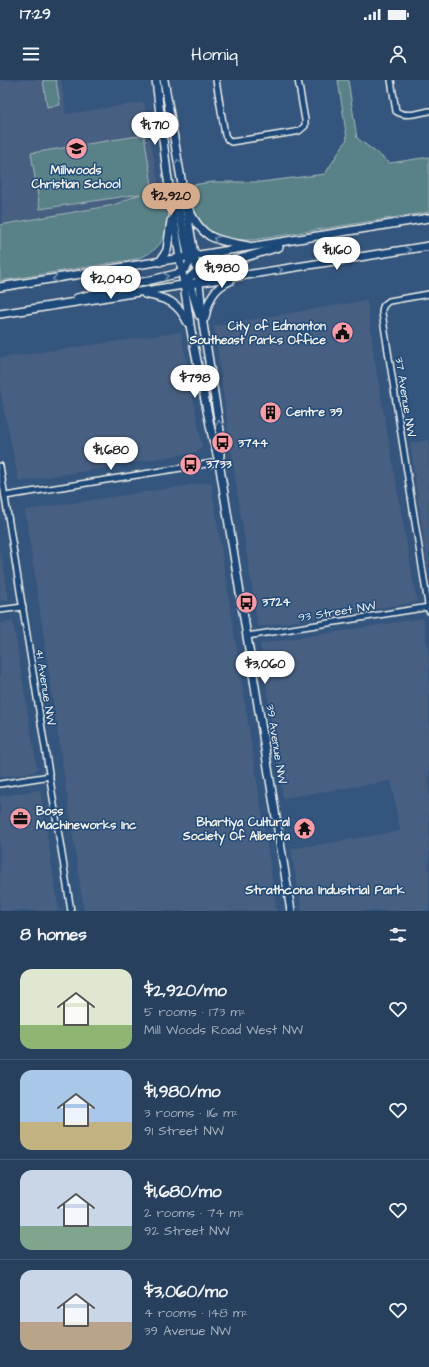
<!DOCTYPE html>
<html lang="en">
<head>
<meta charset="utf-8">
<style>
	body { margin:0; font-family:"Architects Daughter",sans-serif; background:#334b67; color:#f1f3f6; height:100vh; display:flex; flex-direction:column; font-size:15px; white-space:nowrap }
	* { box-sizing:border-box; margin:0 }
	p { font-size:13px; color:#a4afbc }
	.icon { flex:none; width:22px; height:22px; fill:none; stroke:currentColor; stroke-width:2; stroke-linecap:round; stroke-linejoin:round }
	.map { position:relative; height:831px; overflow:hidden }
	.panel { display:flex; flex-direction:column; background:#27405e; flex:1 }
	.panel>* { flex:none }
	.price { position:absolute; translate:-50% -34px; padding:0 9px; border-radius:14px; background:#fff; color:#222; font-size:13px; line-height:26px; filter:drop-shadow(0 1px 2px #0008) }
	.price::after { content:''; position:absolute; left:50%; top:24px; width:12px; height:9px; margin-left:-6px; background:inherit; clip-path:polygon(0 0,100% 0,50% 100%) }
	.price.current { background:#d6ab8b; color:#111 }
	ul { padding:0; list-style:none }
	li { display:flex; align-items:center; gap:12px; height:100px; padding:0 20px }
	li+li { border-top:1px solid #435973 }
	li span { display:grid; place-items:center; flex:none; width:112px; height:80px; border-radius:12px; color:#555 }
	li>.icon { margin-inline-start:auto }
	span .icon { width:48px; height:48px; fill:#fffc; stroke-width:1 }
	li b { font-size:17px }
	h2 { display:flex; justify-content:space-between; align-items:center; height:48px; padding:0 20px; font-size:17px }
	.status { display:flex; justify-content:space-between; align-items:center; height:28px; padding:0 20px; background:#27405e; direction:ltr }
	.status svg { height:11px; fill:currentColor }
	header { display:flex; justify-content:space-between; align-items:center; height:52px; padding:0 20px; background:#27405e; font-size:18px; font-weight:600 }
	.map>svg:first-child { display:block }
	.built { fill:#475f81 }
	.green { fill:#588188; stroke:#a6b9b8 }
	.lines { fill:none; stroke-linecap:round; stroke-linejoin:round }
	.street-casing { stroke:#f4f1e8; stroke-width:8 }
	.secondary-casing { stroke:#f4f1e8; stroke-width:10 }
	.street { stroke:#1f4a7a; stroke-width:5 }
	.secondary { stroke:#1f4a7a; stroke-width:7 }
	.oneway { stroke:#748da6 }
	.labels { text-anchor:middle; dominant-baseline:central; stroke-width:3; stroke-linejoin:round; paint-order:stroke }
	.poi-label { font-size:12px; font-weight:bold; fill:#f4f1e8; stroke:#1f4a7a; text-anchor:start }
	.street-label { font-size:12px; fill:#f4f1e8; stroke:#1f4a7a }
	.neighbourhood-label { font-size:13px; font-weight:bold; fill:#f4f1e8; stroke:#1f4a7a }
</style>
</head>
<body>
<div class="status"><b>17:29</b><svg viewBox="0 0 49 12"><path d="M0 12V9h3v3zM5 12V6h3v6zM10 12V3h3v9zM15 12V0h3v12zM26 1h20v11H26zM47 4h2v5h-2z"/></svg></div>
<header><svg class="icon" aria-label="menu" viewBox="0 0 24 24"><path d="M4 6h16M4 12h16M4 18h16"/></svg>Homiq<svg class="icon" aria-label="person" viewBox="0 0 24 24"><circle cx="12" cy="8" r="4"/><path d="M4 21q1-7 8-7t8 7"/></svg></header>
<div class="map">
<svg width="429" height="831" viewBox="0 0 429 831">
	<rect width="100%" height="100%" fill="#34557d"/>
	<filter id="ink" filterUnits="userSpaceOnUse"><feTurbulence type="fractalNoise" baseFrequency=".025" numOctaves="2"/><feDisplacementMap in="SourceGraphic" scale="8" xChannelSelector="R" yChannelSelector="G"/><feConvolveMatrix kernelMatrix="1 2 1 2 8 2 1 2 1" color-interpolation-filters="sRGB"/></filter>
	<g filter="url(#ink)">
		<g class="built">
			<polygon points="0,0 61,0 66,34 144,22 160,111 140,114 114,125 2,144 0,85"/>
			<polygon points="367,220 374,277 417,522 258,547 234,391 214,246"/>
			<polygon points="181,252 202,366 197,372 19,402 0,310 0,278"/>
			<polygon points="429,360 429,496 410,363"/>
			<polygon points="211,402 277,831 84,831 25,430"/>
			<polygon points="0,465 9,520 0,521"/>
			<polygon points="423,538 429,578 429,831 302,831 291,769 400,751 391,701 283,718 260,564"/>
			<polygon points="13,541 37,689 34,692 0,697 0,543"/>
			<polygon points="40,710 59,831 0,831 0,716"/>
		</g>
		<g class="green">
			<polygon points="43,0 56,0 60,25 47,27"/>
			<path d="M 338,0 L 348,0 L 357,58 L 390,83 L 429,77 L 429,132 L 253,160 C 211,161 194,148 186,106 L 212,102 L 261,102 L 325,94 L 347,59 Z"/>
			<path d="M 144,55 L 153,111 L 167,109 C 171,141 171,168 136,179 L 0,201 L 0,145 L 114,125 L 140,114 L 40,129 L 31,73 Z"/>
		</g>
		<g class="lines">
			<defs>
				<g id="street">
					<polyline points="216,0 225,55 228,60 231,62 295,52 299,51 305,46 305,40 298,0"/>
					<path d="M 391,0 L 396,31 C 405,38 419,33 429,31"/>
					<path d="M 429,214 L 389,221 C 383,225 382,227 382,233 L 429,531"/>
					<polyline points="0,386 71,831"/>
					<polyline points="5,416 219,382"/>
					<polyline points="0,530 23,527"/>
					<polyline points="247,556 429,527"/>
					<polyline points="0,704 50,696"/>
				</g>
				<g id="secondary">
					<polyline points="156,0 167,93 191,251 212,355 219,382 291,831"/>
					<polyline points="164,0 199,203 203,244 220,351 220,376"/>
					<polyline points="173,111 178,124 189,180"/>
					<path d="M 189,130 C 204,161 217,160 248,166"/>
					<polyline points="160,182 167,170 171,141"/>
					<polyline points="189,201 199,235"/>
					<polyline points="184,205 188,199 196,192 279,167"/>
					<polyline points="0,207 429,138"/>
					<path d="M 145,214 C 168,219 177,221 188,243"/>
					<polyline points="77,218 176,194 186,188 194,176"/>
					<polyline points="0,234 429,166"/>
					<path d="M 205,238 C 208,221 213,208 230,201"/>
				</g>
			</defs>
			<use href="#street" class="street-casing"/>
			<use href="#secondary" class="secondary-casing"/>
			<use href="#street" class="street"/>
			<use href="#secondary" class="secondary"/>
		</g>
		<defs><path id="oneway-chevron" d="M-2-3.5L2.5 0L-2 3.5" fill="none" stroke-width="1.6" stroke-linecap="round" stroke-linejoin="round"/></defs>
		<g class="oneway">
			<use href="#oneway-chevron" transform="translate(178 82) rotate(-99)"/>
			<use href="#oneway-chevron" transform="translate(216 159) rotate(-158)"/>
			<use href="#oneway-chevron" transform="translate(408 170) rotate(-9)"/>
			<use href="#oneway-chevron" transform="translate(280 190) rotate(-9)"/>
			<use href="#oneway-chevron" transform="translate(166 196) rotate(-14)"/>
			<use href="#oneway-chevron" transform="translate(55 199) rotate(171)"/>
			<use href="#oneway-chevron" transform="translate(219 343) rotate(-99)"/>
		</g>
	</g>
	<defs>
		<symbol id="school-disc" viewBox="-11 -11 22 22"><circle r="9.5" fill="#ff9aa2" stroke="#1f4a7a"/><path d="M0-5L7-2L0 1L-7-2ZM-4 1L0 2.5L4 1V4Q0 6-4 4Z" fill="#111"/></symbol>
		<symbol id="civic-disc" viewBox="-11 -11 22 22"><circle r="9.5" fill="#ff9aa2" stroke="#1f4a7a"/><path d="M-.6-6.5H3V-4.5H.6V-3L4-1V1h2V6H-6V1h2V-1L-.6-3ZM-1.2 2.5V6h2.4V2.5Z" fill="#111"/></symbol>
		<symbol id="building-disc" viewBox="-11 -11 22 22"><circle r="9.5" fill="#ff9aa2" stroke="#1f4a7a"/><path d="M-4-6H4V6H1V3H-1V6H-4ZM-2.5-4.3h1.7v1.8h-1.7ZM.8-4.3h1.7v1.8H.8ZM-2.5-1h1.7V.8h-1.7ZM.8-1h1.7V.8H.8Z" fill="#111"/></symbol>
		<symbol id="bus-disc" viewBox="-11 -11 22 22"><circle r="9.5" fill="#ff9aa2" stroke="#1f4a7a"/><path d="M-5-6H5V4H4V6H2V4H-2V6H-4V4H-5ZM-3.5-4V0h7V-4ZM-3.5 1.2v1.5H-2V1.2ZM2 1.2v1.5H3.5V1.2Z" fill="#111"/></symbol>
		<symbol id="office-disc" viewBox="-11 -11 22 22"><circle r="9.5" fill="#ff9aa2" stroke="#1f4a7a"/><path d="M-6-3h4V-5.5h4V-3h4V5H-6ZM-1-4.5V-3h2v-1.5ZM-6 0V1H6V0Z" fill="#111"/></symbol>
		<symbol id="temple-disc" viewBox="-11 -11 22 22"><circle r="9.5" fill="#ff9aa2" stroke="#1f4a7a"/><path d="M0-6L5-2H3V0L6.5 2.5H4V6H1.5V3h-3V6H-4V2.5H-6.5L-3 0V-2H-5Z" fill="#111"/></symbol>
	</defs>
	<g fill-rule="evenodd">
		<use href="#school-disc" x="64" y="56" width="25" height="25"/>
		<use href="#civic-disc" x="330" y="240" width="25" height="25"/>
		<use href="#building-disc" x="258" y="320" width="25" height="25"/>
		<use href="#bus-disc" x="210" y="350" width="25" height="25"/>
		<use href="#bus-disc" x="178" y="372" width="25" height="25"/>
		<use href="#bus-disc" x="234" y="510" width="25" height="25"/>
		<use href="#office-disc" x="8" y="726" width="25" height="25"/>
		<use href="#temple-disc" x="292" y="736" width="25" height="25"/>
	</g>
	<g class="labels">
		<g class="poi-label">
			<text x="76" y="90" text-anchor="middle">Millwoods<tspan x="76" dy="14">Christian School</tspan></text>
			<text x="326" y="246" text-anchor="end">City of Edmonton<tspan x="326" dy="14">Southeast Parks Office</tspan></text>
			<text x="286" y="332">Centre 39</text>
			<text x="238" y="363">3744</text>
			<text x="206" y="384">3733</text>
			<text x="262" y="522">3724</text>
			<text x="36" y="731">Boss<tspan x="36" dy="14">Machineworks Inc</tspan></text>
			<text x="290" y="742" text-anchor="end">Bhartiya Cultural<tspan x="290" dy="14">Society Of Alberta</tspan></text>
		</g>
		<g class="street-label">
			<text transform="translate(405 317) rotate(81)">37 Avenue NW</text>
			<text transform="translate(337 532) rotate(-9)">93 Street NW</text>
			<text transform="translate(45 607) rotate(81)">41 Avenue NW</text>
			<text transform="translate(276 664) rotate(81)">39 Avenue NW</text>
		</g>
		<g class="neighbourhood-label">
			<text x="325" y="810">Strathcona Industrial Park</text>
		</g>
	</g>
</svg>
<b class="price" style="left:155px;top:66px">$1,710</b>
<b class="price current" style="left:171px;top:137px">$2,920</b>
<b class="price" style="left:337px;top:191px">$1,160</b>
<b class="price" style="left:222px;top:209px">$1,980</b>
<b class="price" style="left:111px;top:220px">$2,040</b>
<b class="price" style="left:195px;top:319px">$798</b>
<b class="price" style="left:111px;top:391px">$1,680</b>
<b class="price" style="left:265px;top:605px">$3,060</b>
</div>
<section class="panel">
<h2>8 homes<svg class="icon" aria-label="filters" viewBox="0 0 24 24"><path d="M4 7h16M4 17h16"/><circle cx="9" cy="7" r="2"/><circle cx="15" cy="17" r="2"/></svg></h2>
<ul>
<li><span style="background:linear-gradient(#dfe7d0 70%,#8fb573 0)"><svg class="icon" aria-label="home" viewBox="0 0 24 24"><path d="M3 11l9-7 9 7M6 9v11h12V9"/></svg></span><div><b>$2,920/mo</b><p>5 rooms · 173 m²</p><p>Mill Woods Road West NW</p></div><svg class="icon" aria-label="heart" viewBox="0 0 24 24"><path d="M12 20l-8-8c-3-5 5-10 8-4 3-6 11-1 8 4z"/></svg></li>
<li><span style="background:linear-gradient(#a9c7e8 65%,#c2b280 0)"><svg class="icon" aria-label="home" viewBox="0 0 24 24"><path d="M3 11l9-7 9 7M6 9v11h12V9"/></svg></span><div><b>$1,980/mo</b><p>3 rooms · 116 m²</p><p>91 Street NW</p></div><svg class="icon" aria-label="heart" viewBox="0 0 24 24"><path d="M12 20l-8-8c-3-5 5-10 8-4 3-6 11-1 8 4z"/></svg></li>
<li><span style="background:linear-gradient(#c9d6e8 70%,#7fa58c 0)"><svg class="icon" aria-label="home" viewBox="0 0 24 24"><path d="M3 11l9-7 9 7M6 9v11h12V9"/></svg></span><div><b>$1,680/mo</b><p>2 rooms · 74 m²</p><p>92 Street NW</p></div><svg class="icon" aria-label="heart" viewBox="0 0 24 24"><path d="M12 20l-8-8c-3-5 5-10 8-4 3-6 11-1 8 4z"/></svg></li>
<li><span style="background:linear-gradient(#c9d6e8 65%,#b9a48a 0)"><svg class="icon" aria-label="home" viewBox="0 0 24 24"><path d="M3 11l9-7 9 7M6 9v11h12V9"/></svg></span><div><b>$3,060/mo</b><p>4 rooms · 148 m²</p><p>39 Avenue NW</p></div><svg class="icon" aria-label="heart" viewBox="0 0 24 24"><path d="M12 20l-8-8c-3-5 5-10 8-4 3-6 11-1 8 4z"/></svg></li>
</ul>
</section>
</body>
</html>
